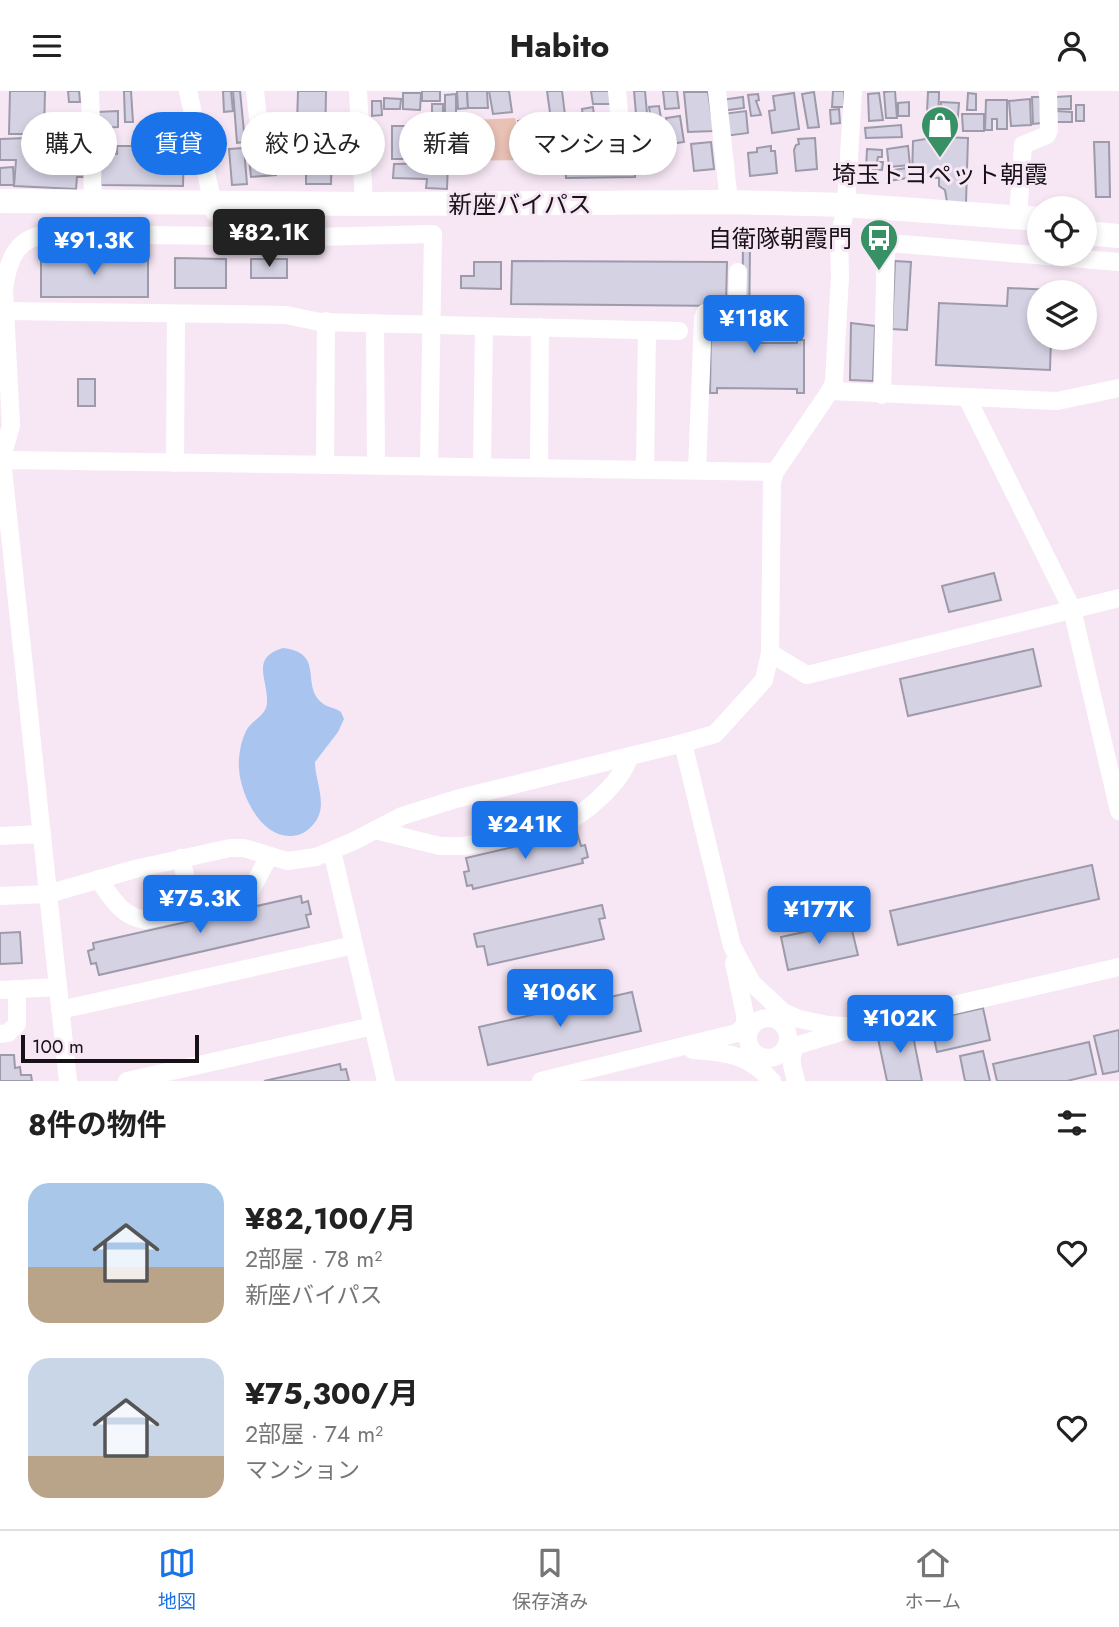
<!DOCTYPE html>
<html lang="ja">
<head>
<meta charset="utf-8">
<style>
	body { margin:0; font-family:Jost,"Noto Sans JP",sans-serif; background:#f6f6f6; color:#222; height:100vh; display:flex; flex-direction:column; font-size:26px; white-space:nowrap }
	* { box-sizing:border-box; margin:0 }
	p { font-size:23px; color:#767676 }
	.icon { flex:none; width:38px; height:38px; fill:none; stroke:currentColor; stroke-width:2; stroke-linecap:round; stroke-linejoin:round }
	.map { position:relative; height:990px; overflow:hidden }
	.details { display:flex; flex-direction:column; background:#fff; flex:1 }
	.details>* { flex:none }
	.hud { position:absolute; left:21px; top:21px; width:700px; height:63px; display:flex; gap:14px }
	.tools { position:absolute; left:1027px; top:105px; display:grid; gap:14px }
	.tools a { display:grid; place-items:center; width:70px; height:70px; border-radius:50%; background:#fff; box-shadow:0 4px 10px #0003; font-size:35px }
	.scale { position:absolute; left:21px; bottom:18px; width:178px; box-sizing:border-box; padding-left:7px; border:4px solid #171217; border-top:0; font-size:19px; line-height:24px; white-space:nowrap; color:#171217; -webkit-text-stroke:5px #f7e7f5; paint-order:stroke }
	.price { position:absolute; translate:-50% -60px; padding:0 16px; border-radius:7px; background:#1a73e8; color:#fff; font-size:23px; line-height:46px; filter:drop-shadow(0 2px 4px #0008) }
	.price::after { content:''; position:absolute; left:50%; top:42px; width:21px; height:16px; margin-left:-10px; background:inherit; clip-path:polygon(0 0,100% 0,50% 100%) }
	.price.current { background:#222; color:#fff }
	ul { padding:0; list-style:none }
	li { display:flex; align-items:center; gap:21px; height:175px; padding:0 28px }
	li span { display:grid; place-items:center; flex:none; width:196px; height:140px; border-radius:21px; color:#555 }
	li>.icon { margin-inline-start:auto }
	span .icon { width:84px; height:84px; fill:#fffc; stroke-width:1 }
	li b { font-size:30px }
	h2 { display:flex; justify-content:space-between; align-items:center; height:84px; padding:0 28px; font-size:30px }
	.tag { padding:0 24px; border-radius:32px; background:#fff; box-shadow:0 4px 10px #0003; font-size:24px; line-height:63px }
	.tag.current { background:#1a73e8; color:#fff }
	header { display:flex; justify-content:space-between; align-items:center; height:91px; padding:0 28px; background:#fff; font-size:32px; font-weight:700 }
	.tab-bar { display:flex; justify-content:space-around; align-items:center; height:98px; border-top:2px solid #e0e0e0; background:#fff; font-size:19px; color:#767676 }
	.tab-bar a { display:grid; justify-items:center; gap:4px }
	.tab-bar .current { color:#1a73e8 }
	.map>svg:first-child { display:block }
	.green { fill:#e9c1b5 }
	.water { fill:#aac4f0 }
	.building { fill:#d5d2e4; stroke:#9d9aaa; stroke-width:2 }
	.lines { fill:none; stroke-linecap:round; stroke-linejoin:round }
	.minor { stroke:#fff; stroke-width:18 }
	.highway { stroke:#fff; stroke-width:24 }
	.labels { text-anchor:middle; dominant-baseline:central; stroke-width:6; stroke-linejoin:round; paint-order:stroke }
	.poi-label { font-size:24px; fill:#171217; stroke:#f7e7f5 }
	.street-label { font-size:24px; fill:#171217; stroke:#f7e7f5 }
</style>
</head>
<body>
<header><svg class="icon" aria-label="menu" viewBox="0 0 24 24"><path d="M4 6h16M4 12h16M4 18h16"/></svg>Habito<svg class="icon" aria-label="person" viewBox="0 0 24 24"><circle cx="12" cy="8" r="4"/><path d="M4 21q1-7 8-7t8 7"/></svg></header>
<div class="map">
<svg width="1119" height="990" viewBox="0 0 1119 990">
	<rect width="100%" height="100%" fill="#f7e7f5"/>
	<polygon class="green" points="515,27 523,69 432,70 431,31"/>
	<path class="water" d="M 283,557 C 325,562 301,593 321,611 C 327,617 335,616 341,621 L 344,628 L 338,641 L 315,671 C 315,688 325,707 319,724 C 316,732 308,740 301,743 C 265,756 240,705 239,677 C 238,666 241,650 246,640 C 251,629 267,625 267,611 C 268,588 250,567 283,557 Z"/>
	<g class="building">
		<polygon points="10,0 45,0 44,43 9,43"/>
		<polygon points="68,0 79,0 80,11 69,11"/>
		<polygon points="124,0 131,0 133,31 125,31"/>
		<polygon points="223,0 231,0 233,20 224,21"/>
		<polygon points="233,0 240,0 245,51 237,52"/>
		<polygon points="298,0 326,0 325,56 332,56 331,93 306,93 306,56 297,56 297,59 276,59 277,33 297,33"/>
		<rect x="422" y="0" width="18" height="10"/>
		<polygon points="457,0 467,0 468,17 458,18"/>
		<polygon points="467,0 487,0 488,17 468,17"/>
		<polygon points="489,0 509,0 512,21 493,23"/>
		<polygon points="547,0 562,0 569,56 555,58"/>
		<polygon points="591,0 613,0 615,13 593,13"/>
		<polygon points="634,0 645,0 647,22 636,23"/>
		<polygon points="663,0 677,0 679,17 665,18"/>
		<polygon points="833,0 844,0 844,16 832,16"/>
		<polygon points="895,0 897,27 886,27 884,1"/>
		<polygon points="684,1 708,1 714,40 688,41"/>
		<polygon points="814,1 819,36 808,37 802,3"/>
		<polygon points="928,1 939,1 938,41 926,41"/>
		<polygon points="403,2 421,2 420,19 403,18"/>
		<polygon points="794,2 799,38 772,42 769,20 775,19 773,5"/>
		<polygon points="879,2 883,29 869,30 868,3"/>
		<polygon points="968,2 976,3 976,19 967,19"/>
		<polygon points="456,3 456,25 445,25 445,4"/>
		<polygon points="758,3 759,9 756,10 761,24 751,25 748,4"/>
		<polygon points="1071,5 1071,18 1056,18 1056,6"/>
		<polygon points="743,6 744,17 721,20 720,9"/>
		<polygon points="1032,6 1040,6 1042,32 1033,33"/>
		<polygon points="384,7 401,8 400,18 384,18"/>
		<polygon points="1030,8 1031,34 1011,35 1009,10"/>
		<polygon points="986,9 1007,9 1007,38 997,38 997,28 992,28 992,39 985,39"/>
		<polygon points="372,10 381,10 382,24 372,25"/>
		<polygon points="909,11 909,25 898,25 898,12"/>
		<polygon points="941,11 959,12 957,38 939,37"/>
		<rect x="432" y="13" width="11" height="16"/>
		<rect x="1076" y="14" width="8" height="16"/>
		<polygon points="659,15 664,47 654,49 649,16"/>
		<polygon points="593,16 595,32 584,34 582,18"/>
		<polygon points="839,18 840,32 831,33 830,19"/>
		<polygon points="118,20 118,36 97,37 96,21"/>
		<polygon points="746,20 748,42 725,45 722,23"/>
		<polygon points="1055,20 1072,21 1072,31 1055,31"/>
		<polygon points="647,23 649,38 629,41 627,26"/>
		<polygon points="962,23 984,23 984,40 963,40"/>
		<polygon points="680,25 684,51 670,53 666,27"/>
		<polygon points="532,27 537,57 523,60 518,30"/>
		<polygon points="901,34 902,46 866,47 865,37"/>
		<polygon points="392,35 408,35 408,39 424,38 425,68 392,68"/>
		<polygon points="579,35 582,54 570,56 567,36"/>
		<polygon points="617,40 618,51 604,53 603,42"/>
		<polygon points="650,40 651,51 625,54 623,43"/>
		<polygon points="273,44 276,84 251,86 247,46"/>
		<polygon points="938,46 968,47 966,112 947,111 945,99 939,95 939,87 912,86 913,50"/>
		<polygon points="28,47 86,50 84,86 77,86 76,98 14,95 16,69 0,69 0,48"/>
		<polygon points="815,47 817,78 796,80 794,59 796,54 799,53 798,48"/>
		<polygon points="711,51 714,78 694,80 691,53"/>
		<polygon points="1094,51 1109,51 1110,106 1096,106"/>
		<polygon points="105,54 105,62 117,63 117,55 184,55 183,95 101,94 97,55"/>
		<polygon points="771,55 771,60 775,60 777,82 750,85 748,62 757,61 757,57"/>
		<polygon points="908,55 910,74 889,76 887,58"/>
		<polygon points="244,57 247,93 232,94 229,58"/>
		<polygon points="634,58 635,86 566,87 565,60"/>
		<polygon points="867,58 882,59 882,66 878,66 877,71 883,71 882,79 866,78"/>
		<polygon points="448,72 447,98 426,97 427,88 393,87 394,73"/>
		<polygon points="13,76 14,94 0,94 0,77"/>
		<polygon points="907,77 908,87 889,90 887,80"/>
		<polygon points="743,153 750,153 749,252 797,252 797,249 804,249 804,302 797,302 797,298 717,297 717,302 710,302 711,240 742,240"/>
		<rect x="41" y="167" width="107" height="39"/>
		<polygon points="175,167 226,168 226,197 175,197"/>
		<rect x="251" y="168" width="36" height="19"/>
		<polygon points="512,170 727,171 726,215 511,213"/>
		<polygon points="895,170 911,171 907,239 892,238"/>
		<polygon points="474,171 501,171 501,198 461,197 461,185 474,185"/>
		<polygon points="1008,197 1053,199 1053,201 1040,201 1040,247 1051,247 1050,279 936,274 939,212 1007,215"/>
		<polygon points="851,232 875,235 873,290 850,289"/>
		<rect x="78" y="288" width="17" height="27"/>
		<polygon points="994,482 1001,509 949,521 942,495"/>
		<polygon points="1033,558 1041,595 908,625 900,588"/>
		<polygon points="577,741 581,755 585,754 588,766 582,768 583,772 473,798 472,794 467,795 464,781 469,780 466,767"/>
		<polygon points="1092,774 1099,808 898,854 890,820"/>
		<polygon points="301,805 302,812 308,810 311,823 306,824 309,836 99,884 96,872 91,873 88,860 94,858 93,852"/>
		<polygon points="602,814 605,827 599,828 604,848 488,874 484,855 477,856 474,843"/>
		<polygon points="850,831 858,864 788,879 781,846"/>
		<polygon points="20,841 22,872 0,873 0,842"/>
		<polygon points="632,901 641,940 488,974 479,936"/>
		<polygon points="983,917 990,949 937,961 930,929"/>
		<polygon points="911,935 922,990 887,990 877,943"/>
		<polygon points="1119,939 1119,980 1103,983 1094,945"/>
		<polygon points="1089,951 1096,983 1067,990 997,990 993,973"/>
		<polygon points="983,960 990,990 965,990 960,965"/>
		<polygon points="0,964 14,964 15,977 20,976 21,984 31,984 32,990 0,990"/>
		<polygon points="340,973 341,979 346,978 349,990 264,990"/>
	</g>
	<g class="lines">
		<g class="minor">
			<polyline points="90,0 93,109"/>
			<polyline points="188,0 215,122"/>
			<polyline points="255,0 258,27"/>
			<polyline points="358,0 364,113"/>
			<polyline points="717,0 729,111"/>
			<polyline points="598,34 620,32 617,0"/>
			<polyline points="1018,126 1023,54 1047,44 1049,39 1048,0"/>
			<polyline points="6,220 286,224 320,231 679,240"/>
			<polyline points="375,232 376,374"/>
			<polyline points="1119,297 1057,310 830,300 775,381 772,391 770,562 764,589 715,643 683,652 732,855 752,892 783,921 799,928 828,934 858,936 1119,876"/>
			<polyline points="830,300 834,291 840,186 839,149 846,114 853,0"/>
			<polyline points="882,304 886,158 889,152 1119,171"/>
			<polyline points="967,307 1072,518 1119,720"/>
			<path d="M 5,372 L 4,359 L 11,335 L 4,198 C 8,168 17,145 50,143 L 314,146 L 433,143 L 429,375"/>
			<polyline points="175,372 176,224"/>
			<polyline points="325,374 326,230"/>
			<polyline points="482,376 484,235"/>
			<polyline points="539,377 540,236"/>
			<polyline points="645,379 647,239"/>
			<polyline points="697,379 703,227 705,222 735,219 737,215 738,181"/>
			<polyline points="770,562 807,584 1119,507"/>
			<path d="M 375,739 L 440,755 L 464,755 L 563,733 C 586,722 622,691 629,666"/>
			<polyline points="0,745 42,743"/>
			<polyline points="332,760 386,990"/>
			<polyline points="181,767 193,819"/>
			<path d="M 98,788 C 112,807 121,825 145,829 L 243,808 L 249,803 L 269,765"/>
			<polyline points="0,805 48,803 135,778 230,757 244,757 287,770 316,766 354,750 402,725 456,708 683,652"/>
			<polyline points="0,899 58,896"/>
			<polyline points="60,919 354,854"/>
			<circle cx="768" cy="947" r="20"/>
			<polyline points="0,943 8,942 17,933 17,898"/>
			<path d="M 693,959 C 727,961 749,964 772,990"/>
			<polyline points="68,990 3,378 5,372 11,369 775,381"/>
			<polyline points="127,990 373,935"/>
			<polyline points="541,990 737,942 745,934 745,924 734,872"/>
			<path d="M 796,990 C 793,977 787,965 798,954 L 848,939"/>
		</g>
		<g class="highway">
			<polyline points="0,110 364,113 729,111 846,114 1040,128"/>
			<polyline points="1085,142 1119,145"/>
		</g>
	</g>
	<defs>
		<symbol id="shop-pin" viewBox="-11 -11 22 30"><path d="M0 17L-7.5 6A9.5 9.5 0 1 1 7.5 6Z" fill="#389065" stroke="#f7e7f5"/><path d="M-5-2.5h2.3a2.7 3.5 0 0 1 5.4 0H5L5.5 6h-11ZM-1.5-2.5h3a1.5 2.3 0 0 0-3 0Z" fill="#fff"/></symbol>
		<symbol id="bus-pin" viewBox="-11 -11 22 30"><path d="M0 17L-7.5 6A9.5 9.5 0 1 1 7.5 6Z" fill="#389065" stroke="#f7e7f5"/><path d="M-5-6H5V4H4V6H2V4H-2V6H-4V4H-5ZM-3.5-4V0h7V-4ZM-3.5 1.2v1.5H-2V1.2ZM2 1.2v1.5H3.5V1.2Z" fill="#fff"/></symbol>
	</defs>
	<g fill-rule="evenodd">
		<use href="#shop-pin" x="918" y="12" width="44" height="60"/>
		<use href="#bus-pin" x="857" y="125" width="44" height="60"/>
	</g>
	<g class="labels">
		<g class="poi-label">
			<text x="940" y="83">埼玉トヨペット朝霞</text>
			<text x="852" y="147" text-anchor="end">自衛隊朝霞門</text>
		</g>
		<g class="street-label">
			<text x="520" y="113">新座バイパス</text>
		</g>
	</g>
</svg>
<div class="tools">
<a><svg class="icon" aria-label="locate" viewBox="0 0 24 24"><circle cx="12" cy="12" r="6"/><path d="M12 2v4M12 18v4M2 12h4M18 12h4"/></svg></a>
<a><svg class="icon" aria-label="layers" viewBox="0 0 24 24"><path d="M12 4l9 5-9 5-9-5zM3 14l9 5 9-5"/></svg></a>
</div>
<div class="scale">100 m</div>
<b class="price current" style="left:269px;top:178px">¥82.1K</b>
<b class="price" style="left:94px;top:186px">¥91.3K</b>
<b class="price" style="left:754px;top:264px">¥118K</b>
<b class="price" style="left:525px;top:770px">¥241K</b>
<b class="price" style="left:200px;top:844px">¥75.3K</b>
<b class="price" style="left:819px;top:855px">¥177K</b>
<b class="price" style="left:560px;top:938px">¥106K</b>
<b class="price" style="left:900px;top:964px">¥102K</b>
<div class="hud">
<a class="tag">購入</a>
<a class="tag current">賃貸</a>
<a class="tag">絞り込み</a>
<a class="tag">新着</a>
<a class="tag">マンション</a>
</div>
</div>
<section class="details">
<h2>8件の物件<svg class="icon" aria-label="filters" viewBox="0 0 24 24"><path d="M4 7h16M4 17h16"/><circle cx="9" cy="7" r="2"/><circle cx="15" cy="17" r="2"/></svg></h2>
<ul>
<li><span style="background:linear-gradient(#a9c7e8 60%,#b9a48a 0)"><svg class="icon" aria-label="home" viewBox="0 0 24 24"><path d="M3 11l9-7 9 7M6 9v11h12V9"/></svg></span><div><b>¥82,100/月</b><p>2部屋 · 78 m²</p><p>新座バイパス</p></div><svg class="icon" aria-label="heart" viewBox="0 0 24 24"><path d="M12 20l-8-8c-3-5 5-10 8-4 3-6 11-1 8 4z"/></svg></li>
<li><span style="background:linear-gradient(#c9d6e8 70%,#b9a48a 0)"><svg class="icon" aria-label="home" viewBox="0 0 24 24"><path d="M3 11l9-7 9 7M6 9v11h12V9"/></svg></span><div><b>¥75,300/月</b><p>2部屋 · 74 m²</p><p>マンション</p></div><svg class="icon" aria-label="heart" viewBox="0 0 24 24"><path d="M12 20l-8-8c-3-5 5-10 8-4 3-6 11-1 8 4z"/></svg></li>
</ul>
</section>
<nav class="tab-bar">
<a class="current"><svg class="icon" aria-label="map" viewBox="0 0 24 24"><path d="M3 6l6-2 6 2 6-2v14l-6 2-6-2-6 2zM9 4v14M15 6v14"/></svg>地図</a>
<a><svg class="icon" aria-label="saved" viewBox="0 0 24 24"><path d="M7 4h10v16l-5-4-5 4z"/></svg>保存済み</a>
<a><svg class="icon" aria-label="home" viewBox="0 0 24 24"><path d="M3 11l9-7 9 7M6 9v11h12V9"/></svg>ホーム</a>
</nav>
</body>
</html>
